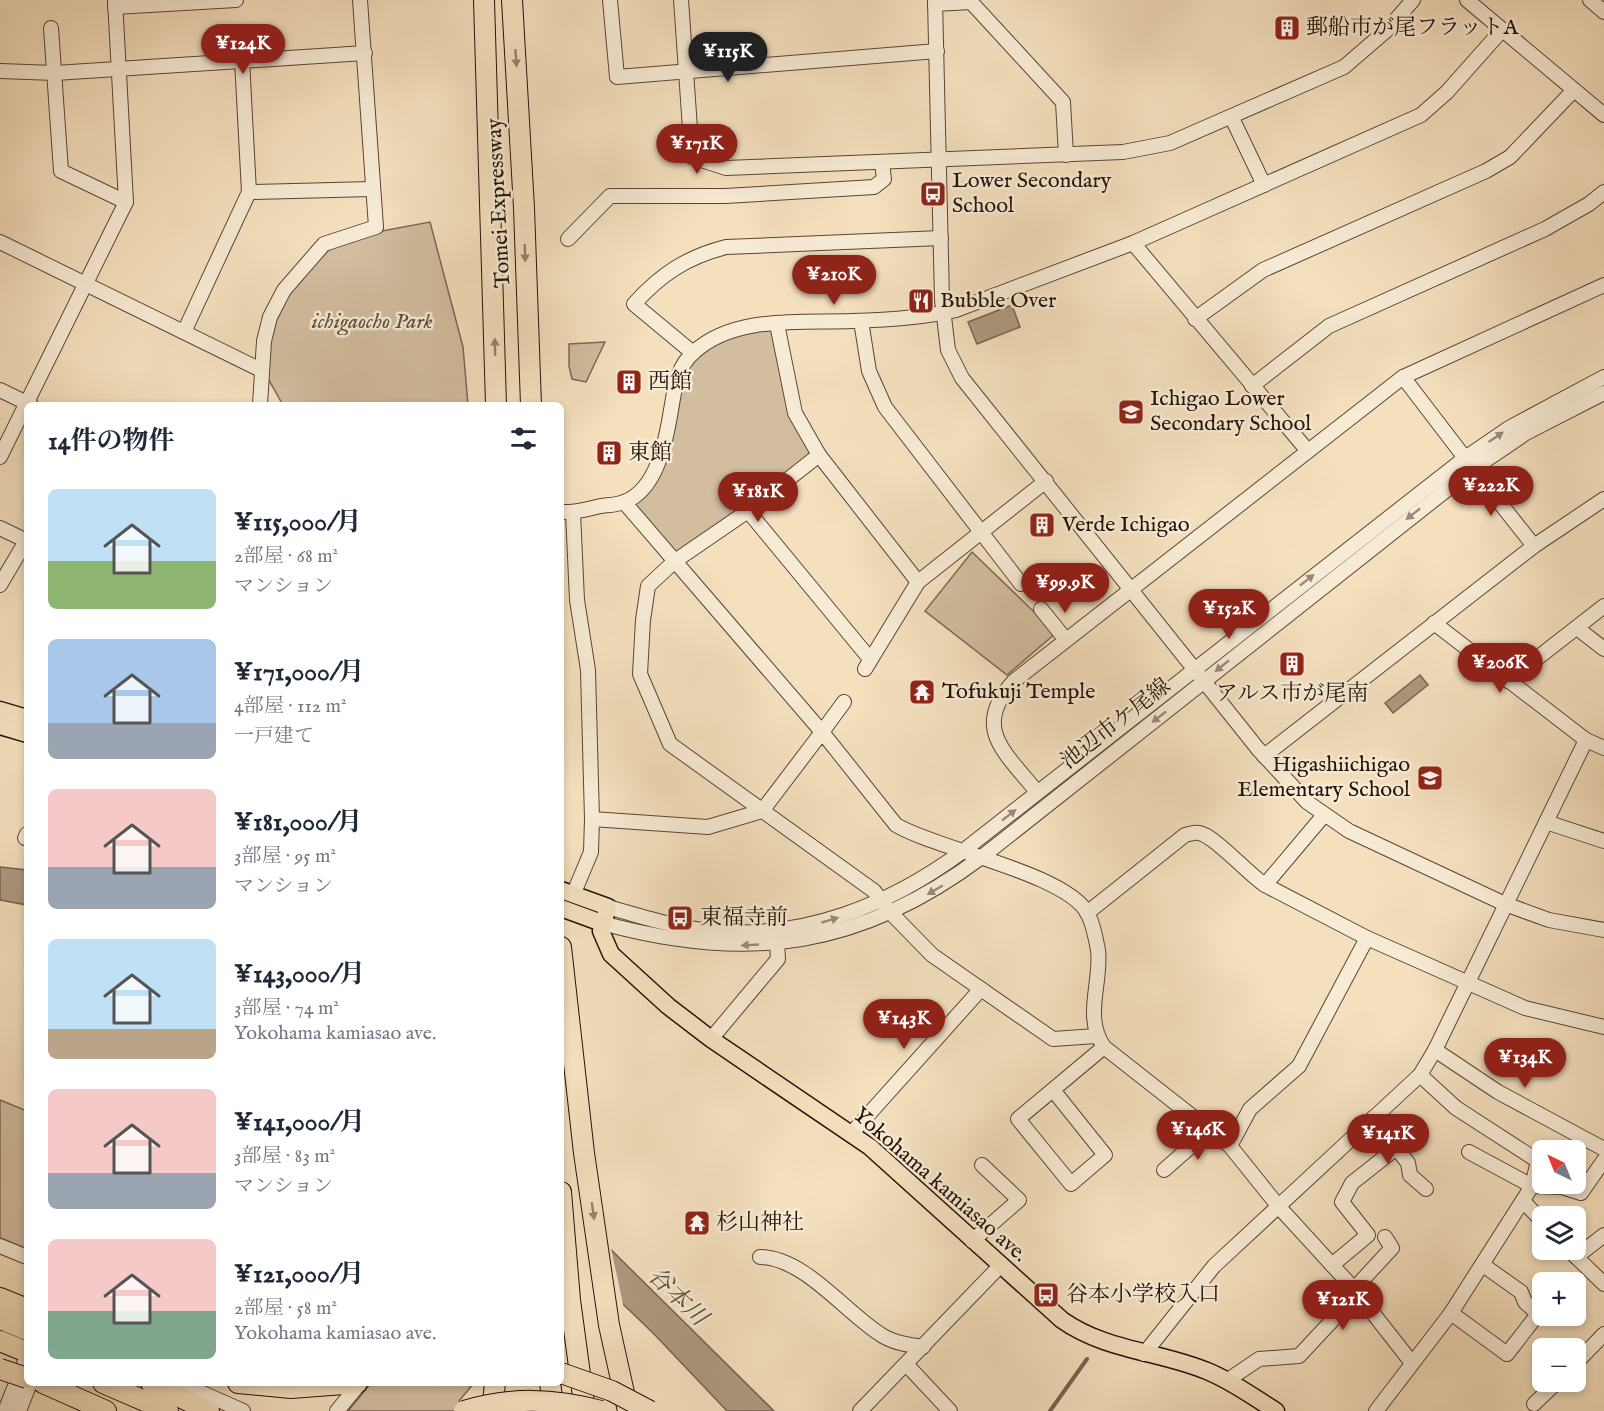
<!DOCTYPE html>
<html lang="ja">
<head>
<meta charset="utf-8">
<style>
	body { margin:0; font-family:"IM FELL English","Noto Serif JP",serif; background:#f2f2f3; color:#1f2937; height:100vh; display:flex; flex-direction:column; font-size:22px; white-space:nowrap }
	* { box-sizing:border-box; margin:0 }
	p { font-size:20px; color:#747a83 }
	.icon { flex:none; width:33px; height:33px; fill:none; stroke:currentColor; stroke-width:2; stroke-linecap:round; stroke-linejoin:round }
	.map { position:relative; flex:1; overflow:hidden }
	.panel { position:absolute; left:24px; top:402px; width:540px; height:984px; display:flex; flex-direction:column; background:#fff; border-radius:9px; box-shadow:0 3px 9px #0003 }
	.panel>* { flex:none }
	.needle { width:39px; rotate:317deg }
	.fabs { position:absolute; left:1532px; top:1140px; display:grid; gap:12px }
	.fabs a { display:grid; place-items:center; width:54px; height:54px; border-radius:9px; background:#fff; box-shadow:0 3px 9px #0003; font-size:30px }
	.price { position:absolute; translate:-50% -51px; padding:0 14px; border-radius:21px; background:#8f2418; color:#fff; font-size:20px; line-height:39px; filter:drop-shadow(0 2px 3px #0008) }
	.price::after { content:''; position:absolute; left:50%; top:36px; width:18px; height:14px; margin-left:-9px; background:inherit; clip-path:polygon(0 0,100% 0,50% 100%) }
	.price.current { background:#222; color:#fff }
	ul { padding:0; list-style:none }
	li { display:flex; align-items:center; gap:18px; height:150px; padding:0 24px }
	li span { display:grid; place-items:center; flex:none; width:168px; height:120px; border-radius:9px; color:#555 }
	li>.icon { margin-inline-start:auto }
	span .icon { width:72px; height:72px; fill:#fffc; stroke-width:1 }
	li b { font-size:26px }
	h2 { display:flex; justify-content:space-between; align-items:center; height:72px; padding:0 24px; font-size:26px }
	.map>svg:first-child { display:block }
	.green { fill:#d2bd9f; stroke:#7c6754; stroke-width:1.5 }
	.water { fill:#ae9a80; stroke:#776350; stroke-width:1.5 }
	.pier { fill:#f5e0be }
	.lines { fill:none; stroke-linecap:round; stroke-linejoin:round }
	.stream { stroke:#776350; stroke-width:4 }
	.minor-casing { stroke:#594536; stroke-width:16 }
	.major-casing { stroke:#251108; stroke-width:19 }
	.highway-casing { stroke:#251108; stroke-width:22 }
	.minor { stroke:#f8ebd5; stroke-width:14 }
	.major { stroke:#f5e0be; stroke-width:16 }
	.highway { stroke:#f5e0be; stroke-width:20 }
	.highway-bridge-casing { stroke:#251108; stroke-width:22; stroke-linecap:butt }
	.highway-bridge { stroke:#f5e0be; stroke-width:20 }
	.oneway { fill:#97836c }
	.oneway2 { fill:#998979 }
	.labels { text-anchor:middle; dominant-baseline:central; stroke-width:5; stroke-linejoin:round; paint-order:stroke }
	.poi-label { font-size:22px; fill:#251108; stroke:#f8ebd5; text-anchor:start }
	.street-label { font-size:22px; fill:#251108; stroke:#f8ebd5 }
	.park-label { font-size:22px; font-style:italic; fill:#624d3d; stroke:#f8ebd5 }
	.water-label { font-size:24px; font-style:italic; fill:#634f3e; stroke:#f8ebd5 }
</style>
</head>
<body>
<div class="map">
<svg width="1604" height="1411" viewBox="0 0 1604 1411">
	<rect width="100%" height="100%" fill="#f5e0be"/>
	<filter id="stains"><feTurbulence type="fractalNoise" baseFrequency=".00333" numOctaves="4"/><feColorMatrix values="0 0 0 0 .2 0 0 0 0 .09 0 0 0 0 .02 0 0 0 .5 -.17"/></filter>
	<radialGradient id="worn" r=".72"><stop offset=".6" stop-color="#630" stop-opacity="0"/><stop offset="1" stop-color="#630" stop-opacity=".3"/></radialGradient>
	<g class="green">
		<polygon points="430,222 463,347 468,405 283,405 265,373 275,316 295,285 313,265 330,249 355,236"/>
		<polygon points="777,324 795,413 819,455 675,561 624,502 648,485 674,387 709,340"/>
		<polygon points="605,342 586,382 572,379 569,366 569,344"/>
		<polygon points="972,552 1056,633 1007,675 925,611"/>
		<polygon points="0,1100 27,1111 27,1249 0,1238"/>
		<polygon points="371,1383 474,1383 459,1401 467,1411 348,1411"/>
	</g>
	<g class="water">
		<polygon points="1012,305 1020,327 977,344 968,322"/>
		<polygon points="1420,675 1428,685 1393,713 1385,703"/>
		<polygon points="0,867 27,870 27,905 0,900"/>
		<polygon points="578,1217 774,1411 727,1411 654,1334 572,1255"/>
	</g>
	<polygon class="pier" points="563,1201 610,1243 624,1309 570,1257"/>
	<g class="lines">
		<polyline class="stream" points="1050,1411 1087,1359"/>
		<defs>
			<g id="minor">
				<polyline points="610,0 617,77 937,51"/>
				<polyline points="681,0 692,157 726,168 1123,152 1170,143 1344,67 1387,30 1413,0"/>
				<polyline points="935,0 942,300 948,350 962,378 1258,749 1307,802 1349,831 1505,904 1549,920 1604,930"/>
				<polyline points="1467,0 1604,115"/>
				<polyline points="1590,0 1604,12"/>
				<polyline points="935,4 971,2 1063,102 1066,155"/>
				<polyline points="115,7 236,0"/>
				<polyline points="51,28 61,171 126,202"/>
				<polyline points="0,71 55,73 365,53"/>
				<polyline points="1232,118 1264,185"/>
				<polyline points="249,192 372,189"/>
				<polyline points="568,239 610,196 725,196 874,187 884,179 882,163"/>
				<polyline points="0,242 261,370"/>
				<polyline points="1133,243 1307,450"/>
				<polyline points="1195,319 1263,270 1486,171 1510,157 1574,90"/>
				<polyline points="861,321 869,371 885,407 1021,584"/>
				<polyline points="777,324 795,413 819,455 918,582"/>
				<polyline points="184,332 249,192 242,60"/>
				<path d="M 693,353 L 634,304 C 661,274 687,257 726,247 L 941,238"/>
				<polyline points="1403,377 1465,458"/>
				<polyline points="1252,386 1329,326 1545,229 1589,204 1604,192"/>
				<polyline points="0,390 31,405"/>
				<polyline points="260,405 264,341 270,317 284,290 324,244 376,227 360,0"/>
				<polyline points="819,455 748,511 675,561 648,586 643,620 640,674 670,744 874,891 891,913 932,955 1053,1039 1096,1036"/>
				<polyline points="0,457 126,202 115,0"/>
				<polyline points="1473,469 1534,546"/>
				<polyline points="624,502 822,732 844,702"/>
				<polyline points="748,511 870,659"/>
				<path d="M 561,512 C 575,513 587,509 601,506 C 608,505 617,505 624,502 C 657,490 666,441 671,410 C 675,388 676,368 694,352 C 735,315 801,323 852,321 C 886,320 922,318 956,310 L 1133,243 L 1421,115 L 1447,92 L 1502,30"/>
				<polyline points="0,528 27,541"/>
				<polyline points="0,585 26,541"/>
				<polyline points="1041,609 1066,640"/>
				<polyline points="1434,623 1586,740 1604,748"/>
				<polyline points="1577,628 1604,649"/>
				<polyline points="865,669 918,582 1046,481"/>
				<polyline points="1508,681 1604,606"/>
				<polyline points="1264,756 1534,546 1604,499"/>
				<path d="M 1037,792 C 1005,752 971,728 1014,681 L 1403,377 L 1604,285"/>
				<path d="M 592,819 L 708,827 L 762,811 L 822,732 L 896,825 C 936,849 1068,874 1088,914 C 1093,924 1096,939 1098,950 C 1102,982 1083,1017 1104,1047 L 1230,1146 L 1279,1207 L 1354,1289 L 1412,1363"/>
				<polyline points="1546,822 1604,841"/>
				<polyline points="25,838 27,834"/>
				<polyline points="1265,885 1324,815"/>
				<polyline points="573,895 591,852 592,819 588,670 577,600 573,513"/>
				<path d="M 608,907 C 642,917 675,927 710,931 C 803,940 890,905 963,851 L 1465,458 L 1509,428 L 1604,377"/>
				<path d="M 1087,913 L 1185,835 C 1190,834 1195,832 1199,833 C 1214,835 1248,874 1265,885 L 1367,938 L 1525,1008 L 1604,1027"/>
				<path d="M 602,923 C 748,963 861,948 983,856 L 1473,469 L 1526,433 L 1604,393"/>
				<polyline points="711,1039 778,959 777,943"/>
				<polyline points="1435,1050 1498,1092 1604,1149"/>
				<polyline points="1420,1075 1456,1108 1538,1161 1532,1186 1469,1152"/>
				<polyline points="1053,1090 1105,1155 1071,1184 1018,1119 1104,1047"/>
				<polyline points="1373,1118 1408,1163 1410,1175 1426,1189"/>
				<polyline points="851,1134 981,989"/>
				<polyline points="1230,1146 1250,1109 1299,1066 1367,938"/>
				<polyline points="1164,1170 1188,1149 1203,1126"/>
				<polyline points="1523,1201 1542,1221"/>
				<polyline points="972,1241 1019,1200 982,1165"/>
				<polyline points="0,1246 27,1257"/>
				<polyline points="1569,1250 1604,1284"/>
				<path d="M 760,1257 C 806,1258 846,1314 883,1336 C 895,1343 909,1345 923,1347"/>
				<polyline points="1576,1257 1604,1235"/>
				<polyline points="1332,1265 1368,1235 1342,1202 1352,1183 1395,1149"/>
				<polyline points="1451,1313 1507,1354 1538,1314 1525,1302 1521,1292 1483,1265"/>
				<polyline points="1144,1354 1214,1266 1420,1075 1435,1050 1586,740"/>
				<polyline points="906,1364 950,1411"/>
				<polyline points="1575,1364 1604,1334"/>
				<polyline points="1228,1380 1259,1359 1299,1356 1355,1296 1354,1289 1392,1248 1385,1237"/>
				<polyline points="180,1383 243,1411"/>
				<polyline points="1534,1404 1557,1382"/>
				<polyline points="5,1411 27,1356"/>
				<polyline points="19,1411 30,1383"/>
				<polyline points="337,1411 360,1383"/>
				<polyline points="860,1411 1000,1266"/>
				<polyline points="1376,1411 1451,1313 1532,1186 1562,1187 1581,1193 1604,1160"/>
			</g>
			<g id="major">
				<polyline points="0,710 27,718"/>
				<polyline points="0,726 27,734"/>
				<path d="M 561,890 L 608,907 L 601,931 L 611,954 L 668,1006 L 711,1039 L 870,1147 L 1062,1320 C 1106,1351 1159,1351 1207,1371 C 1232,1381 1253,1397 1276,1411"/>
				<polyline points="561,908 602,923"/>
			</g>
			<g id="highway">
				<polyline points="484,0 496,405"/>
				<polyline points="512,0 524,208 531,405"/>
				<polyline points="561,947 584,1153 609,1325 628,1411"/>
				<polyline points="561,1192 570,1300 585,1411"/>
				<polyline points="0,1298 27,1309"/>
				<polyline points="0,1319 27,1330"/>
				<polyline points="0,1341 27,1352"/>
				<polyline points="43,1383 106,1411"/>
				<polyline points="103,1383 168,1411"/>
				<polyline points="151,1383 209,1411"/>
				<polyline points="238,1383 291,1388 357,1383"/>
				<polyline points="550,1383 554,1411"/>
				<polyline points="492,1411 495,1383"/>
			</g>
		</defs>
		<use href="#minor" class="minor-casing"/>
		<use href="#major" class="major-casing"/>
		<use href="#highway" class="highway-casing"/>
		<use href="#minor" class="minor"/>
		<use href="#major" class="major"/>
		<use href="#highway" class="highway"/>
		<defs>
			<g id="highway-bridge">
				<polyline points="0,1369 27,1378"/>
				<polyline points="561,1373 612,1391 650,1411"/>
				<path d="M 464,1411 C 511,1397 554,1398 601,1411"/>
			</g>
		</defs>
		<use href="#highway-bridge" class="highway-bridge-casing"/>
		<use href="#highway-bridge" class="highway-bridge"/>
	</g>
	<defs><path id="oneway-solid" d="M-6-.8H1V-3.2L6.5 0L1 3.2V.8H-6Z" transform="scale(1.5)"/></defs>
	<g class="oneway">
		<use href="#oneway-solid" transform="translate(516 58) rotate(86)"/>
		<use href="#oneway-solid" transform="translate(525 253) rotate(88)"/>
		<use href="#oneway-solid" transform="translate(495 347) rotate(-91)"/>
		<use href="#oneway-solid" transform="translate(593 1211) rotate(82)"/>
	</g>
	<g class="oneway2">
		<use href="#oneway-solid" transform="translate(1496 437) rotate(-34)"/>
		<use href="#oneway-solid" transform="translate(1413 514) rotate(142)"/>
		<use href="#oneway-solid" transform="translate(1307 580) rotate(-38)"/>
		<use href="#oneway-solid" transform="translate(1222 666) rotate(141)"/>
		<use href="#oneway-solid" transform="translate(1159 717) rotate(142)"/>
		<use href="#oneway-solid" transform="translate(1009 815) rotate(-38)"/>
		<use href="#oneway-solid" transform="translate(935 890) rotate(150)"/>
		<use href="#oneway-solid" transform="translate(830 920) rotate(-17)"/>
		<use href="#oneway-solid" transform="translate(750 945) rotate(177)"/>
	</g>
	<defs>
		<symbol id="building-square" viewBox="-11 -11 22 22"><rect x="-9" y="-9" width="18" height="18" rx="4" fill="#8f2418" stroke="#f8ebd5"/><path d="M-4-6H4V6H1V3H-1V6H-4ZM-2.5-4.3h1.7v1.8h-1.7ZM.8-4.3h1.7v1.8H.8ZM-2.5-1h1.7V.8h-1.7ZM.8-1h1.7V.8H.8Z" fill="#fff"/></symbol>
		<symbol id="bus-square" viewBox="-11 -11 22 22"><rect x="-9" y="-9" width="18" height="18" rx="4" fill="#8f2418" stroke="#f8ebd5"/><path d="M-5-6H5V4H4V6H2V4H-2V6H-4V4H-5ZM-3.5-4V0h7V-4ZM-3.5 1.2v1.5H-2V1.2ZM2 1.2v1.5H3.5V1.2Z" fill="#fff"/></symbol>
		<symbol id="restaurant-square" viewBox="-11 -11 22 22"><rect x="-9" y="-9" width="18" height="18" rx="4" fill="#8f2418" stroke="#f8ebd5"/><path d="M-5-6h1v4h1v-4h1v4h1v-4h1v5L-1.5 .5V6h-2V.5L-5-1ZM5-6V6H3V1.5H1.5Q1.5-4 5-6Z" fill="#fff"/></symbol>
		<symbol id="school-square" viewBox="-11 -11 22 22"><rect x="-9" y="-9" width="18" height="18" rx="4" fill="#8f2418" stroke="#f8ebd5"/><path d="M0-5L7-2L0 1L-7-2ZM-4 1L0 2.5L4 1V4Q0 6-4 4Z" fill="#fff"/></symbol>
		<symbol id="temple-square" viewBox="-11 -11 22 22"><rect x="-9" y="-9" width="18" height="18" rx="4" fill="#8f2418" stroke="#f8ebd5"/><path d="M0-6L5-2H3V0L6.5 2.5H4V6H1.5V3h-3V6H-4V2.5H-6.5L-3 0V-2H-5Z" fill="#fff"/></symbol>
	</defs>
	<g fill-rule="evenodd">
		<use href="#building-square" x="1272" y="13" width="30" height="30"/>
		<use href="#bus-square" x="918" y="179" width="30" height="30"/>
		<use href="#restaurant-square" x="906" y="286" width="30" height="30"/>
		<use href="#building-square" x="614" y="367" width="30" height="30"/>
		<use href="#school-square" x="1116" y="397" width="30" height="30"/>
		<use href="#building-square" x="594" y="438" width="30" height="30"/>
		<use href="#building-square" x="1027" y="510" width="30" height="30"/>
		<use href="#building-square" x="1277" y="649" width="30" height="30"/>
		<use href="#temple-square" x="907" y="677" width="30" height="30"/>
		<use href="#school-square" x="1415" y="763" width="30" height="30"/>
		<use href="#bus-square" x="665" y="903" width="30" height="30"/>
		<use href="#temple-square" x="682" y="1208" width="30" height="30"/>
		<use href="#bus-square" x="1031" y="1280" width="30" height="30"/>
	</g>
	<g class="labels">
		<g class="poi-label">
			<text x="1306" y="28">郵船市が尾フラットA</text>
			<text x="952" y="181">Lower Secondary<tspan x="952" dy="25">School</tspan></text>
			<text x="940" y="301">Bubble Over</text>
			<text x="648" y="382">西館</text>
			<text x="1150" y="399">Ichigao Lower<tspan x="1150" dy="25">Secondary School</tspan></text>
			<text x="628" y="453">東館</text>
			<text x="1062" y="525">Verde Ichigao</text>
			<text x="942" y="692">Tofukuji Temple</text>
			<text x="1292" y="694" text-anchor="middle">アルス市が尾南</text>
			<text x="1410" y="765" text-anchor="end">Higashiichigao<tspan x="1410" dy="25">Elementary School</tspan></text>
			<text x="700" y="918">東福寺前</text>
			<text x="716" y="1223">杉山神社</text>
			<text x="1066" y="1295">谷本小学校入口</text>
		</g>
		<g class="street-label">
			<text transform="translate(499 203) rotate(-93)">Tomei Expressway</text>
			<text transform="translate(1116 724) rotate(-38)">池辺市ケ尾線</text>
			<text transform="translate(940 1185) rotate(41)">Yokohama kamiasao ave.</text>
		</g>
		<g class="park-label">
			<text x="372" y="322">ichigaocho Park</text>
		</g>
		<g class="water-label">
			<text transform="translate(677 1297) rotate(44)">谷本川</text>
		</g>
	</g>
	<rect width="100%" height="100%" filter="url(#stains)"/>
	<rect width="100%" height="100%" fill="url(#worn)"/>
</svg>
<div class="fabs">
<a><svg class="needle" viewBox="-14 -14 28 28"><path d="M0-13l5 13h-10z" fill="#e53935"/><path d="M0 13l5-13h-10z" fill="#747a83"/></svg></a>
<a><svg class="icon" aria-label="layers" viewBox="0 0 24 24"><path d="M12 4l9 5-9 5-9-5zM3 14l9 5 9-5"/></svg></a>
<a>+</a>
<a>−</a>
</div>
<b class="price" style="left:243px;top:75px">¥124K</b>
<b class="price current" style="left:728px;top:83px">¥115K</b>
<b class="price" style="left:697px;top:175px">¥171K</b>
<b class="price" style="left:834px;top:306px">¥210K</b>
<b class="price" style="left:1491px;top:517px">¥222K</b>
<b class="price" style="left:758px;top:523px">¥181K</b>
<b class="price" style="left:1065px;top:614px">¥99.9K</b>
<b class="price" style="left:1229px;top:640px">¥152K</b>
<b class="price" style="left:1500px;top:694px">¥206K</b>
<b class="price" style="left:904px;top:1050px">¥143K</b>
<b class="price" style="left:1525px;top:1089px">¥134K</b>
<b class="price" style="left:1198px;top:1161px">¥146K</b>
<b class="price" style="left:1388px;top:1165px">¥141K</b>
<b class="price" style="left:1343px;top:1331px">¥121K</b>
<section class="panel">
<h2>14件の物件<svg class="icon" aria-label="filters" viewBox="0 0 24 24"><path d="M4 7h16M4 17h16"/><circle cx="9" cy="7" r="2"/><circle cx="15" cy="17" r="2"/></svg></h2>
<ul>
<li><span style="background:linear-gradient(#bfe0f5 60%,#8fb573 0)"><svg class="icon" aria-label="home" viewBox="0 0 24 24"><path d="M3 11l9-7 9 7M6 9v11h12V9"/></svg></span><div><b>¥115,000/月</b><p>2部屋 · 68 m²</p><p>マンション</p></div></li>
<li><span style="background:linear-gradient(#a9c7e8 70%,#9aa5b1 0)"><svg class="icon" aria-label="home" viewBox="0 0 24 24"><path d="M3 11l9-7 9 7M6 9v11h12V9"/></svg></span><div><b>¥171,000/月</b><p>4部屋 · 112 m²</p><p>一戸建て</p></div></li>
<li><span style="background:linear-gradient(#f6c9c9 65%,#9aa5b1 0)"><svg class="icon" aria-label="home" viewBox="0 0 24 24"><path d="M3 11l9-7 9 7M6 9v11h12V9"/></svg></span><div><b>¥181,000/月</b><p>3部屋 · 95 m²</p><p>マンション</p></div></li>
<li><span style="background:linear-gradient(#bfe0f5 75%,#b9a48a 0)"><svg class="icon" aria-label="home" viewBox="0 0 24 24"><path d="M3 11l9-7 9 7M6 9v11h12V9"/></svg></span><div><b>¥143,000/月</b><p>3部屋 · 74 m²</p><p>Yokohama kamiasao ave.</p></div></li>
<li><span style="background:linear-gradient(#f6c9c9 70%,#9aa5b1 0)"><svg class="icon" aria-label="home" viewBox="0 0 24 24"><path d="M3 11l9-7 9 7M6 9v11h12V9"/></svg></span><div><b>¥141,000/月</b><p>3部屋 · 83 m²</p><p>マンション</p></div></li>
<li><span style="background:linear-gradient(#f6c9c9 60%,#7fa58c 0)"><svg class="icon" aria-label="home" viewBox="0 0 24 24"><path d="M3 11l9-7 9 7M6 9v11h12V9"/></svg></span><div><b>¥121,000/月</b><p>2部屋 · 58 m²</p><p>Yokohama kamiasao ave.</p></div></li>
</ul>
</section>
</div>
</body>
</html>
